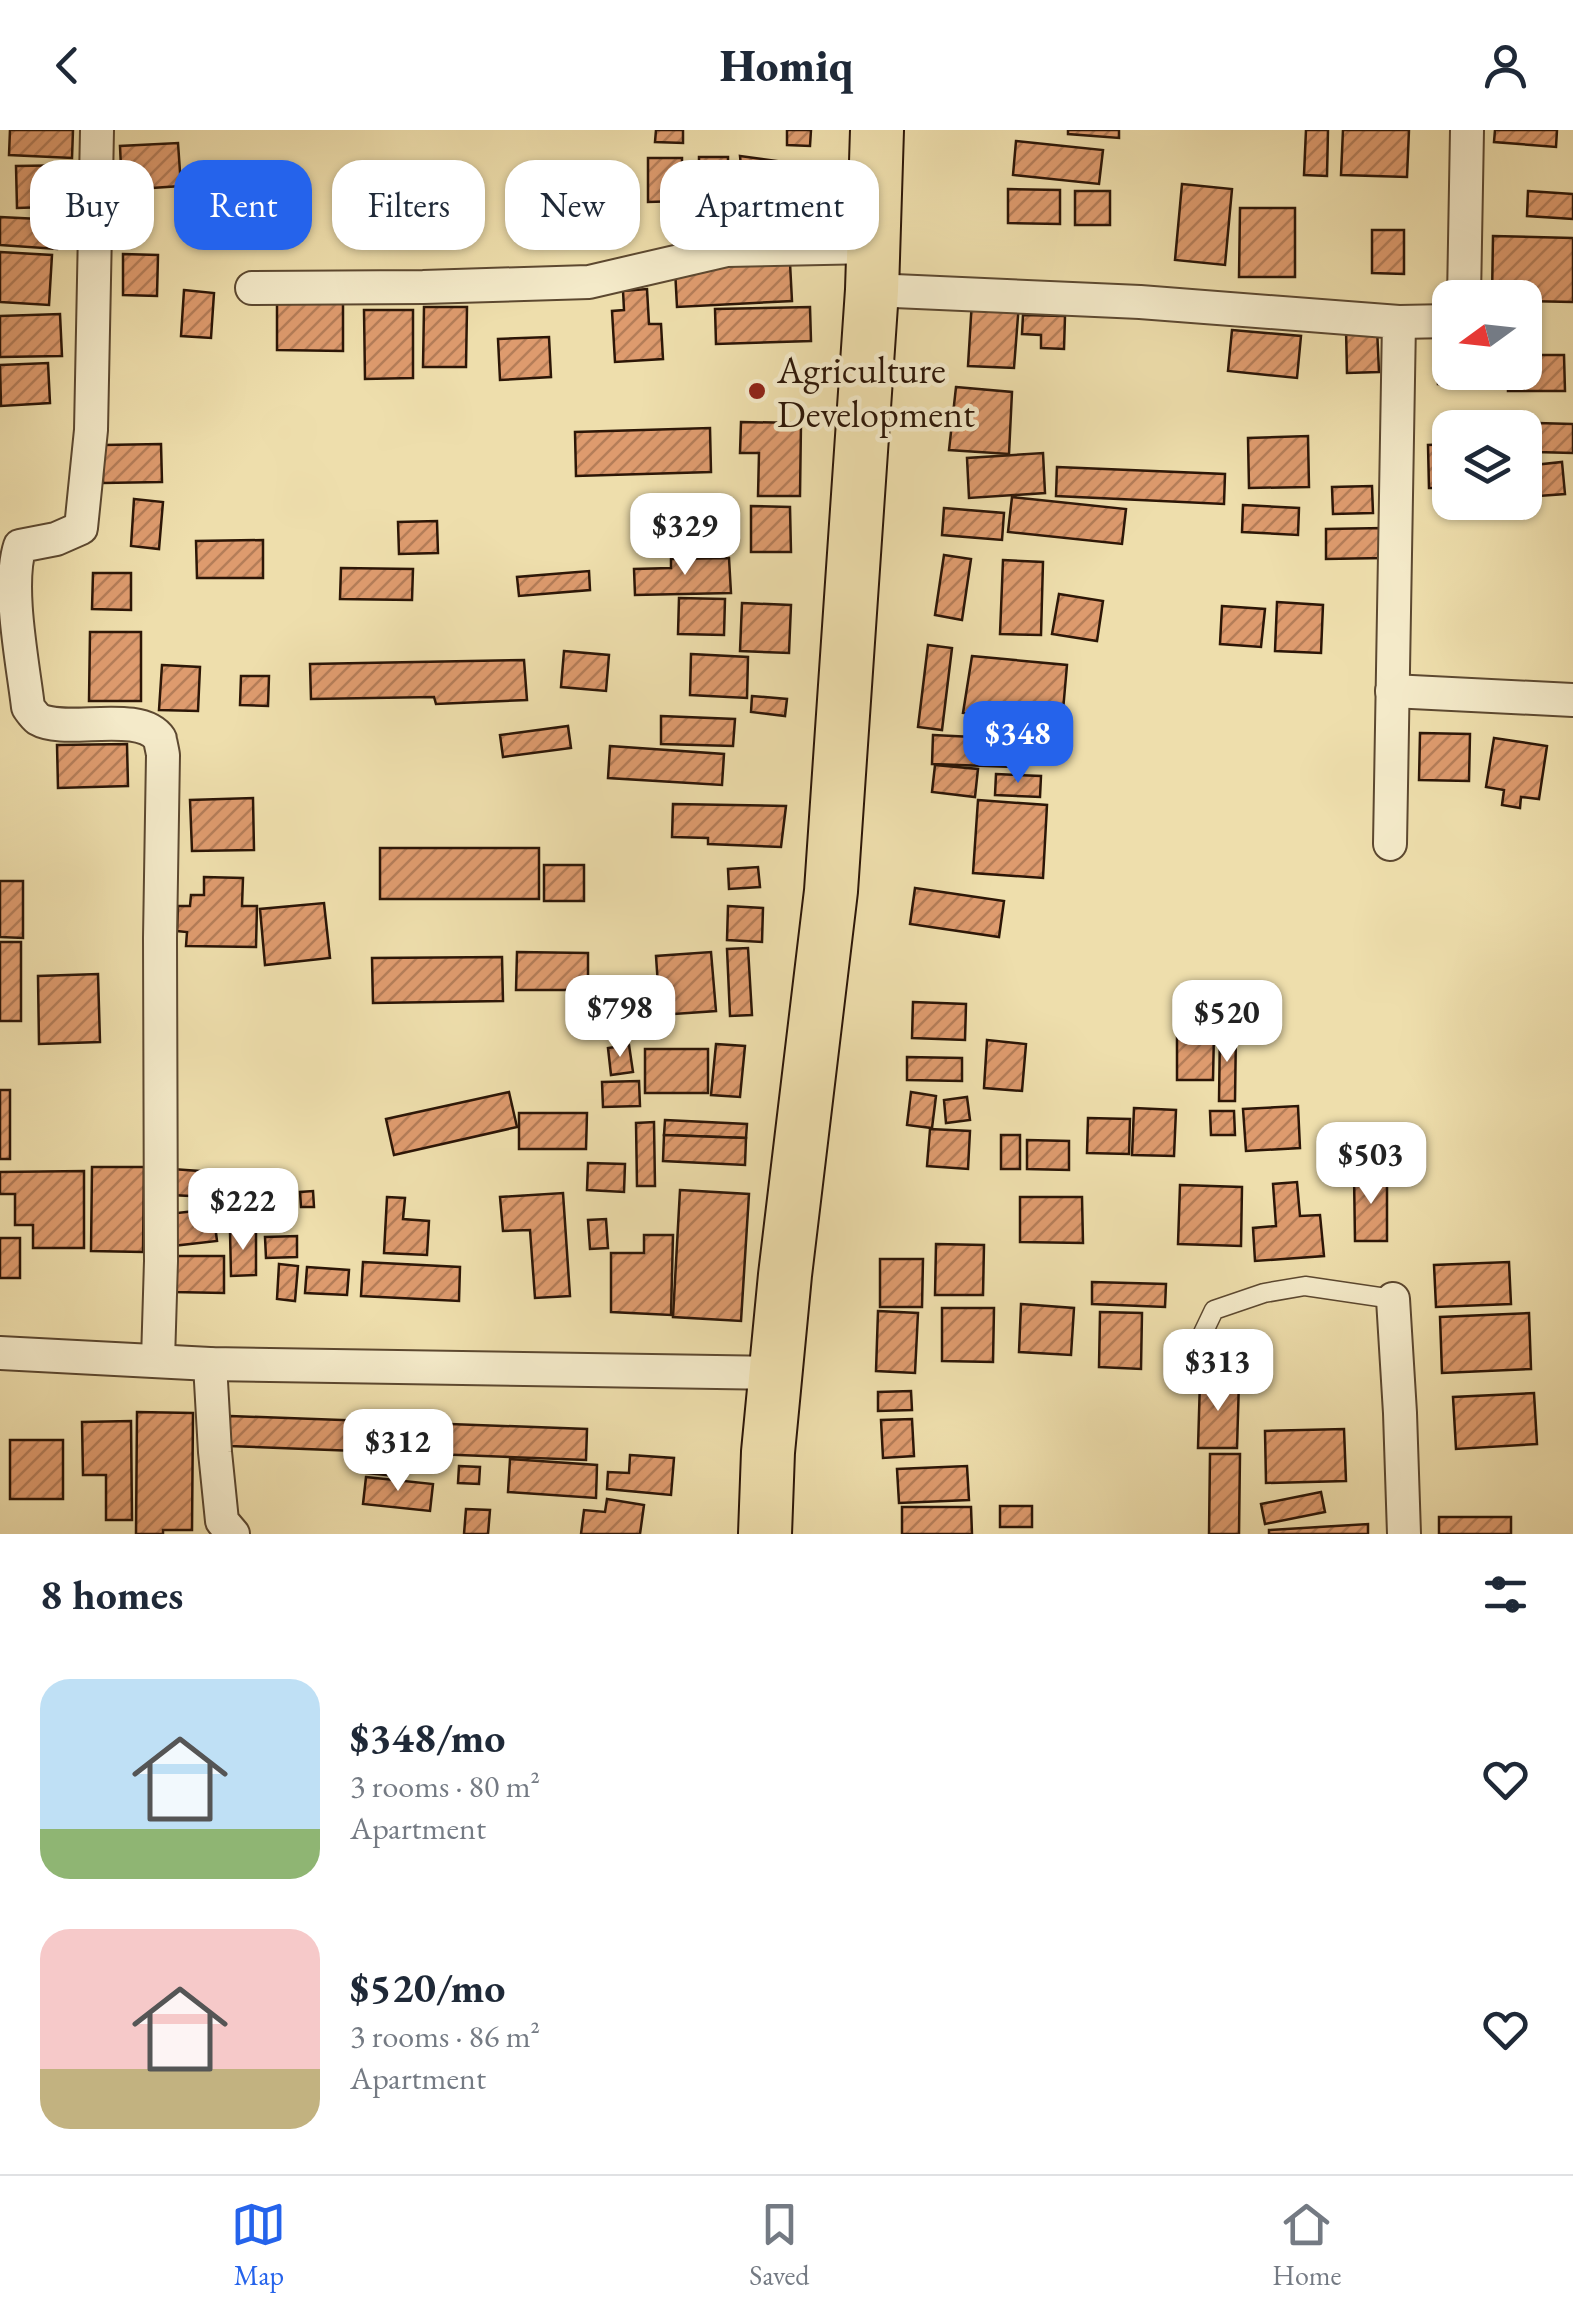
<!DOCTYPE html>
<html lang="en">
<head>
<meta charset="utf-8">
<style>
	body { margin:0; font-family:"EB Garamond",serif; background:#f6f6f7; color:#1f2937; height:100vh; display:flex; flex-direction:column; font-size:38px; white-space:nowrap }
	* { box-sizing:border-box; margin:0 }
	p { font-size:32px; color:#747a83 }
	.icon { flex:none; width:55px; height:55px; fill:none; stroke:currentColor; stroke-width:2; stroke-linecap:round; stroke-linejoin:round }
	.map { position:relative; height:1404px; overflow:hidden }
	.side { display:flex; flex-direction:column; background:#fff; flex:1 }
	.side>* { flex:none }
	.banner { position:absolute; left:30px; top:30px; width:1000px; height:90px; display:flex; gap:20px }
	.needle { width:65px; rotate:255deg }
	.controls { position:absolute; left:1432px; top:150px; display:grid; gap:20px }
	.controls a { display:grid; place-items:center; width:110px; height:110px; border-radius:20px; background:#fff; box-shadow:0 2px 8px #0004; font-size:50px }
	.price { position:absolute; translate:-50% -85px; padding:0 22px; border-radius:20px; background:#fff; color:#222; font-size:32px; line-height:65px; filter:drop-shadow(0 2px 5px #0008) }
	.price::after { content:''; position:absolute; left:50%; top:60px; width:30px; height:22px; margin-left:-15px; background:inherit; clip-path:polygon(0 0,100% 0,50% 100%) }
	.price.selected { background:#2563eb; color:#fff }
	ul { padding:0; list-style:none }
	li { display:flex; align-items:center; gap:30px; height:250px; padding:0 40px }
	li span { display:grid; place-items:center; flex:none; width:280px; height:200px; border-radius:30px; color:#555 }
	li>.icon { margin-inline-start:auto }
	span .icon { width:120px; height:120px; fill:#fffc; stroke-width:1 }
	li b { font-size:42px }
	h2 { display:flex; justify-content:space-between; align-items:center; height:120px; padding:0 40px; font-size:42px }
	.tag { padding:0 35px; border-radius:30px; background:#fff; box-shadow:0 2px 8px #0004; font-size:35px; line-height:90px }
	.tag.selected { background:#2563eb; color:#fff }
	header { display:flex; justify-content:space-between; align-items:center; height:130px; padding:0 40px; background:#fff; font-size:45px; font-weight:800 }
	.dock { display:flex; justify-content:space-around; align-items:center; height:140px; border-top:2px solid #e0e1e3; background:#fff; font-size:28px; color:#747a83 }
	.dock a { display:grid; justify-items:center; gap:5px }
	.dock .selected { color:#2563eb }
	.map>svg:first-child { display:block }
	.building { fill:url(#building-hatch); stroke:#2c1607; stroke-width:2.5 }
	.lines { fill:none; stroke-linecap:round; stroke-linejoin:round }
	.service-casing { stroke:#5c4830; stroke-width:21 }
	.minor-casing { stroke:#5c4830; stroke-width:36 }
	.primary-casing { stroke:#2c1607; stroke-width:56 }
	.service { stroke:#f4eac9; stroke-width:18 }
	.minor { stroke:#f4eac9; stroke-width:32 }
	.primary { stroke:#eedeac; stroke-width:52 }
	.poi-dot { fill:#8f2418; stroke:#f4eac9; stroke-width:4 }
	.labels { text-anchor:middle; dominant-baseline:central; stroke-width:9; stroke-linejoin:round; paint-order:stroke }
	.poi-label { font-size:38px; fill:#2c1607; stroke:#f4eac9; text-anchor:start }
</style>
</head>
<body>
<header><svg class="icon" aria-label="back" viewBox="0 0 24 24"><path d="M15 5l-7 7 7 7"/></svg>Homiq<svg class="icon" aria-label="person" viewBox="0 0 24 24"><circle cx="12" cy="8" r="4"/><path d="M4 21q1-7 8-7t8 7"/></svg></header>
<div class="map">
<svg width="1573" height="1404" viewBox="0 0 1573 1404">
	<defs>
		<pattern id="building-hatch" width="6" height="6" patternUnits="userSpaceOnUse" patternTransform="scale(2.5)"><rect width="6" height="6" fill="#de9b6e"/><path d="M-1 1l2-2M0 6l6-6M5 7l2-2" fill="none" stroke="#b47d58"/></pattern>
	</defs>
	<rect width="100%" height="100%" fill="#eedeac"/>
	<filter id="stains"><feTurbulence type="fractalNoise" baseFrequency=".002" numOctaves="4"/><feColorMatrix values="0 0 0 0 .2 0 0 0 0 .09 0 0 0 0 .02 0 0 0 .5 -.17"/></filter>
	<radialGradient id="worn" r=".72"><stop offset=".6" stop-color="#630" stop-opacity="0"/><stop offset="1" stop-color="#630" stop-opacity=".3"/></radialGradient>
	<g class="building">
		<polygon points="10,0 73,0 72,28 9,25"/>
		<polygon points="656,0 683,0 683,13 655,12"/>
		<polygon points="787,0 811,0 810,16 787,15"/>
		<polygon points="1068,0 1119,0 1119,8 1068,4"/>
		<polygon points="1306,0 1328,0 1327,46 1304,45"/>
		<polygon points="1343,0 1409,0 1407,47 1341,45"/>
		<polygon points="1495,0 1557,0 1556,17 1494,12"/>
		<polygon points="1016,11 1103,20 1099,54 1013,45"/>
		<polygon points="178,13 181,56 122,60 120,16"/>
		<polygon points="740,26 799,34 798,68 744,67"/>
		<rect x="699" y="27" width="29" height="36"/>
		<polygon points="648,28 682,28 682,71 648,72"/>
		<polygon points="80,35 81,76 17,78 16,36"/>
		<polygon points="1182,54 1232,59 1225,135 1175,130"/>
		<polygon points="1008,59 1060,60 1060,94 1008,93"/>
		<rect x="1075" y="61" width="35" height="34"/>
		<polygon points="1528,61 1573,64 1573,89 1527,86"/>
		<polygon points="692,74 796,75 796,113 692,112"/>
		<polygon points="1240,78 1295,78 1295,147 1239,147"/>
		<polygon points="0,87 59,90 57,119 0,115"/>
		<polygon points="1372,100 1404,100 1404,144 1372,143"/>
		<polygon points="1493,106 1573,108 1573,172 1525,171 1525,168 1492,168"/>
		<polygon points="0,122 52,125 49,175 0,172"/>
		<polygon points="123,124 158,125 157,166 123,165"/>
		<polygon points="790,133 792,171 677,177 675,139"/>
		<polygon points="647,159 649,194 661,194 663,229 615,232 612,181 624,180 623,161"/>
		<polygon points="184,160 214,163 211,208 181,206"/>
		<polygon points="277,163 343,163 343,221 277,220"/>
		<polygon points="972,170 1019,173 1014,238 968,236"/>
		<polygon points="424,177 467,177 466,237 423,237"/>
		<polygon points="810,177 811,211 716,214 715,179"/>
		<polygon points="364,180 413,180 413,248 365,249"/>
		<polygon points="60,184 62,226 0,227 0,186"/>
		<polygon points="1023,185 1065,186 1064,219 1041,218 1041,205 1022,204"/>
		<polygon points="1377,198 1379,242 1347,243 1346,199"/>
		<polygon points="1439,199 1450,199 1450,242 1525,242 1525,225 1564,225 1565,261 1508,261 1508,255 1438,254"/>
		<polygon points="1232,200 1301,206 1297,248 1228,241"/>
		<polygon points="549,207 551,247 500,250 498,209"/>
		<polygon points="48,233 50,273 1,276 0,235"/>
		<polygon points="956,257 1012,262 1009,324 949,320"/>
		<polygon points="741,292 801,293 800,366 758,366 759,323 740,323"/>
		<polygon points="1537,293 1573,294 1573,323 1536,322"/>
		<polygon points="710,298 711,342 576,346 575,302"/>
		<polygon points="1308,306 1309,357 1249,358 1248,308"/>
		<polygon points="161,314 162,352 103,353 103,315"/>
		<polygon points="1450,314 1450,358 1429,358 1428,315"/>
		<polygon points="1043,323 1045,363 969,368 967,328"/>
		<polygon points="1562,332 1565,364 1525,367 1525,336"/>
		<polygon points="1057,337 1225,344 1224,374 1056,366"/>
		<polygon points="1372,356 1373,383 1333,384 1332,357"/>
		<polygon points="1012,367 1126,379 1122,414 1008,402"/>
		<polygon points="134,369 163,372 159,419 131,416"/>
		<polygon points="1243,375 1299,378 1298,405 1242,402"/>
		<polygon points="751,376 790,377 791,422 751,422"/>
		<polygon points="944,378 1004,383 1002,410 942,405"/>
		<polygon points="437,391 438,423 399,424 398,392"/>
		<polygon points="666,394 728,397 728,423 665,421"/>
		<polygon points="1384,398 1384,428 1326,429 1326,399"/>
		<polygon points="263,410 263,448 197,448 196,411"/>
		<polygon points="944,425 971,429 962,490 935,485"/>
		<polygon points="729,428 731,463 635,465 634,439 671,438 671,429"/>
		<polygon points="1003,430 1043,432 1041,505 1000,504"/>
		<polygon points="341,438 413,439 412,470 340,469"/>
		<polygon points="589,441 590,460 519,466 517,447"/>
		<polygon points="93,443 131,443 131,480 92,479"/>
		<polygon points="1059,464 1103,471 1097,511 1052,504"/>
		<polygon points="679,468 725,469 724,505 678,504"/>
		<polygon points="1277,472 1323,475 1321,523 1275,521"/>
		<polygon points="742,473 791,475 789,523 740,521"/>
		<polygon points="1222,476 1265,479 1261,517 1220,514"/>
		<polygon points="90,502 141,502 141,571 89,571"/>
		<polygon points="928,515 952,518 942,600 918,597"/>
		<polygon points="564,521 609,525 606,561 561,557"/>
		<polygon points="691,524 748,527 747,568 690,565"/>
		<polygon points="972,526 1067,535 1062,592 963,583"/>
		<polygon points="524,530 527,570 436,574 434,567 311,569 310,534"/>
		<polygon points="162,535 200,537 198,581 159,580"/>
		<polygon points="241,546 269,546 268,576 240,575"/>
		<polygon points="752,566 787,569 785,586 751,582"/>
		<polygon points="661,586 735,589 733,616 661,614"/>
		<polygon points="568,596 571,618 503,627 500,605"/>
		<polygon points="1420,603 1470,604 1469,651 1419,650"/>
		<polygon points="933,605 1014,609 1013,637 932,634"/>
		<polygon points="1494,608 1547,616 1539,669 1521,667 1520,678 1502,675 1504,660 1486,657"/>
		<polygon points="127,614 128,656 58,658 57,615"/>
		<polygon points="610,616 724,624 722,655 608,648"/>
		<polygon points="935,635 978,639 975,667 932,662"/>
		<polygon points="996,644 1041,646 1040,667 995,665"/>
		<polygon points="253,668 254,720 192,721 190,670"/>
		<polygon points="978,670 1047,675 1043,748 973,743"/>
		<polygon points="673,674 786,676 781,717 708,714 708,708 672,707"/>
		<rect x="380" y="718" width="159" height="51"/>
		<rect x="544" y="735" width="40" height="36"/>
		<polygon points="758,737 760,757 729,759 728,739"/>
		<polygon points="204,747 243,748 242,776 257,776 256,817 186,816 187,802 177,801 178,776 190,776 191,765 204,765"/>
		<polygon points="0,751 23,751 23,808 0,807"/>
		<polygon points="915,758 1004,771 999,807 910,794"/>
		<polygon points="324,773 330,828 265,835 260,779"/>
		<polygon points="728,776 763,778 762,812 727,810"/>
		<rect x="0" y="812" width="21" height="79"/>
		<polygon points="748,818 752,885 730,886 727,819"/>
		<polygon points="517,822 588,823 588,860 516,860"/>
		<polygon points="711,822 716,881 660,885 656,826"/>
		<polygon points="502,827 503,871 373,873 372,828"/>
		<polygon points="98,844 100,912 39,914 38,846"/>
		<polygon points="913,872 966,874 965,910 912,908"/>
		<polygon points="1220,899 1236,899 1235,971 1219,971"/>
		<polygon points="1177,902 1214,902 1213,950 1177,950"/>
		<polygon points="987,910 1026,914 1022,961 984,958"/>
		<polygon points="716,914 745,916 740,967 711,965"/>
		<polygon points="629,915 633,942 611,945 608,918"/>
		<rect x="645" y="919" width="63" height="44"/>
		<polygon points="907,927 962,928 962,951 907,950"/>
		<polygon points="639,951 640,976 603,977 602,952"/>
		<rect x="0" y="960" width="10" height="69"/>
		<polygon points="509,962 517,997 394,1025 386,989"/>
		<polygon points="911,962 936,966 932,998 907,995"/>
		<polygon points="967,967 970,990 946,993 944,970"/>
		<polygon points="1298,976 1300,1018 1246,1021 1243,979"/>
		<polygon points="1134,978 1176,980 1174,1026 1132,1025"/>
		<polygon points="1210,981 1234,981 1235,1005 1211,1005"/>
		<polygon points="519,983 587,983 586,1019 519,1019"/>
		<polygon points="1088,988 1130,989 1129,1024 1087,1023"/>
		<polygon points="665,990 747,994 746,1008 664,1005"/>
		<polygon points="654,992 655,1056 637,1056 636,993"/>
		<polygon points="930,999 970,1001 968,1039 927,1036"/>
		<polygon points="664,1005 746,1008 745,1035 663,1031"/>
		<rect x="1001" y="1005" width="19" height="34"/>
		<polygon points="1027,1010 1069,1011 1069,1040 1027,1039"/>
		<polygon points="588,1033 625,1034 624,1062 587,1060"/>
		<polygon points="92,1037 144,1037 143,1122 91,1121"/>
		<polygon points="172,1039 213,1042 211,1067 171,1065"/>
		<polygon points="84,1041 84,1118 33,1118 33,1095 15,1095 15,1064 0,1064 0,1042"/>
		<polygon points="1354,1044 1387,1044 1387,1111 1355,1111"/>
		<polygon points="1297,1052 1300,1086 1320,1085 1324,1126 1255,1131 1253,1098 1276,1096 1273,1054"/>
		<polygon points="1180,1055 1242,1057 1241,1116 1178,1114"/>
		<polygon points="680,1060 749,1064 741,1191 673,1187"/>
		<polygon points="313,1061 314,1077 301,1077 300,1062"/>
		<polygon points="563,1063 570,1166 535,1168 530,1100 503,1101 500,1067"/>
		<polygon points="387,1067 405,1068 403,1089 429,1091 427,1125 384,1123"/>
		<polygon points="1020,1067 1082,1067 1083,1113 1020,1112"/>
		<polygon points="255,1077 258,1091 232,1096 229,1082"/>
		<polygon points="213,1079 217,1111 172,1116 168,1084"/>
		<polygon points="606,1089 608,1118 590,1119 588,1090"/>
		<polygon points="230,1101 256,1101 256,1145 231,1146"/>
		<polygon points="644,1105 673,1105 671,1185 611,1182 611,1123 644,1123"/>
		<polygon points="297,1106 297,1127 266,1128 265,1107"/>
		<rect x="0" y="1108" width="20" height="40"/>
		<polygon points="936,1114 984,1115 983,1165 935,1165"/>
		<polygon points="174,1126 224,1126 224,1163 173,1162"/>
		<polygon points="880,1129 923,1129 922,1177 880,1177"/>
		<polygon points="363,1132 460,1137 459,1171 361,1166"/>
		<polygon points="1509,1132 1511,1174 1436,1177 1434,1135"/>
		<polygon points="279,1134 298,1136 295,1171 277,1169"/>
		<polygon points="307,1137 349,1140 347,1165 305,1163"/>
		<polygon points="1092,1152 1166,1154 1165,1177 1092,1174"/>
		<polygon points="1021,1174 1074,1178 1071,1225 1019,1222"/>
		<polygon points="942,1178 994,1178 993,1232 942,1231"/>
		<polygon points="878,1181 918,1183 915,1243 876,1241"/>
		<polygon points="1100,1182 1142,1183 1141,1239 1099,1237"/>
		<polygon points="1529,1183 1531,1239 1442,1243 1440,1187"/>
		<polygon points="1200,1250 1239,1251 1237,1318 1198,1318"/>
		<polygon points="911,1261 912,1280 878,1281 878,1262"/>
		<polygon points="1534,1263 1537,1314 1456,1319 1453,1267"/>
		<polygon points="137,1282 193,1283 192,1400 163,1400 163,1404 136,1404"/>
		<polygon points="230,1286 587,1299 586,1330 229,1316"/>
		<polygon points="912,1289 914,1326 883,1328 881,1290"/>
		<polygon points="131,1291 132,1390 106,1390 106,1345 83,1345 82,1292"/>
		<polygon points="1344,1299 1346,1351 1266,1353 1265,1301"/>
		<rect x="10" y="1310" width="53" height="59"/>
		<polygon points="1210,1324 1240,1324 1239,1404 1209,1404"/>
		<polygon points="630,1325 674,1328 671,1365 607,1359 608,1342 629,1343"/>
		<polygon points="367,1328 396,1331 394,1346 366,1343"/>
		<polygon points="510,1329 597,1335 596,1368 508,1362"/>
		<polygon points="459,1336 480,1337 479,1354 458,1353"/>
		<polygon points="967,1336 969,1370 899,1373 897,1339"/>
		<polygon points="366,1347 433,1354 430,1381 363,1374"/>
		<polygon points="1321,1362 1325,1382 1265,1394 1261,1374"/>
		<polygon points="607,1369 644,1375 640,1404 581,1404 584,1380 605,1382"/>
		<rect x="1000" y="1376" width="32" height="21"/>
		<polygon points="902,1377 971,1377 972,1404 902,1404"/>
		<polygon points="466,1379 490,1380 488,1404 464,1404"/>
		<rect x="1439" y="1387" width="72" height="17"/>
		<polygon points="1368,1394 1368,1404 1269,1404 1269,1400"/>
	</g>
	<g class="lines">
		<defs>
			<polyline id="service" points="1193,1224 1214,1180 1264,1163 1305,1156 1393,1169"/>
			<g id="minor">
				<path d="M 97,0 L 91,300 L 81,398 L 56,409 L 20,416 C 7,456 23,534 28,577 C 29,579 36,588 38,589 C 65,605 140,579 160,609 C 160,611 163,623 163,625 L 160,808 L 161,1131 L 158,1230"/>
				<polyline points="252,158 423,157 589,152 727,120 873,117"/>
				<polyline points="872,160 1140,172 1399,192 1390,714"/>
				<polyline points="1464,168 1467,0"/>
				<polyline points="1399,192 1450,191"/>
				<polyline points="1392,561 1573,570"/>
				<polyline points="1393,1169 1400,1283 1404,1404"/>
				<polyline points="0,1223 210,1234 776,1243"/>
				<polyline points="210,1234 215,1322 222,1391 233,1404"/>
			</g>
			<polyline id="primary" points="765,1404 768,1322 785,1145 831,761 872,160 877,0"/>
		</defs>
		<use href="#service" class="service-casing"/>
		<use href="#minor" class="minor-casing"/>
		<use href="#primary" class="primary-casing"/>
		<use href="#service" class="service"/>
		<use href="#minor" class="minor"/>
		<use href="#primary" class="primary"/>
	</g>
	<circle class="poi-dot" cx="757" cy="261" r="10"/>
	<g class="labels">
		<g class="poi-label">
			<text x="777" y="239">Agriculture<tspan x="777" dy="44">Development</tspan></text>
		</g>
	</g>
	<rect width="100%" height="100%" filter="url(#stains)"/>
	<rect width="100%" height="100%" fill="url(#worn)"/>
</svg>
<div class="controls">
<a><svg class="needle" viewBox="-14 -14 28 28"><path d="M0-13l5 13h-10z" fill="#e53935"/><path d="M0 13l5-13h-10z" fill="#747a83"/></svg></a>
<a><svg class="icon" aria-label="layers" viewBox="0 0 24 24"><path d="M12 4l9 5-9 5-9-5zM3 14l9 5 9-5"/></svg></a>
</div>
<b class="price" style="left:685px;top:448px">$329</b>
<b class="price selected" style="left:1018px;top:656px">$348</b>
<b class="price" style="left:620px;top:930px">$798</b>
<b class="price" style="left:1227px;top:935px">$520</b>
<b class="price" style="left:1371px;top:1077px">$503</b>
<b class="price" style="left:243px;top:1123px">$222</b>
<b class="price" style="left:1218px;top:1284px">$313</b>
<b class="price" style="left:398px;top:1364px">$312</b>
<div class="banner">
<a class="tag">Buy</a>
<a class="tag selected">Rent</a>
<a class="tag">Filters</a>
<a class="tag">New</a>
<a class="tag">Apartment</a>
</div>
</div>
<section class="side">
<h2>8 homes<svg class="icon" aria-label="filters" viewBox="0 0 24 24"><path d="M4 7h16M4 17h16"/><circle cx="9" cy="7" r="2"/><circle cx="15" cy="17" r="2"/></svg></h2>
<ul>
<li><span style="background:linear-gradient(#bfe0f5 75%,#8fb573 0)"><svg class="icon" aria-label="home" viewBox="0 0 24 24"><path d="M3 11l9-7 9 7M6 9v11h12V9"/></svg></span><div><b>$348/mo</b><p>3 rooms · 80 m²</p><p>Apartment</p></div><svg class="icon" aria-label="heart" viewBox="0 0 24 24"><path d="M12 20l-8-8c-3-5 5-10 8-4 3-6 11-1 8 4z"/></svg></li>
<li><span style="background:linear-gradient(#f6c9c9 70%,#c2b280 0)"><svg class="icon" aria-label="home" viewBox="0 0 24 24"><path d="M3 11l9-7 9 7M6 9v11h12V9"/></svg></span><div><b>$520/mo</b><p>3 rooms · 86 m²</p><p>Apartment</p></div><svg class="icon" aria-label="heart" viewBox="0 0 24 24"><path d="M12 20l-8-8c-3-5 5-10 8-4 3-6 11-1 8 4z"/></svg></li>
</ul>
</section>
<nav class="dock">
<a class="selected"><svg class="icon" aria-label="map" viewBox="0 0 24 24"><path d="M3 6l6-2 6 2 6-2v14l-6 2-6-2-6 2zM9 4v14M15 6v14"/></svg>Map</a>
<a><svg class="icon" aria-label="saved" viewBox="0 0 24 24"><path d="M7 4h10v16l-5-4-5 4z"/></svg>Saved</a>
<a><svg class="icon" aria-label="home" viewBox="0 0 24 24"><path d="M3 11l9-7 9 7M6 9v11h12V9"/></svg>Home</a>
</nav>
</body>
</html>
